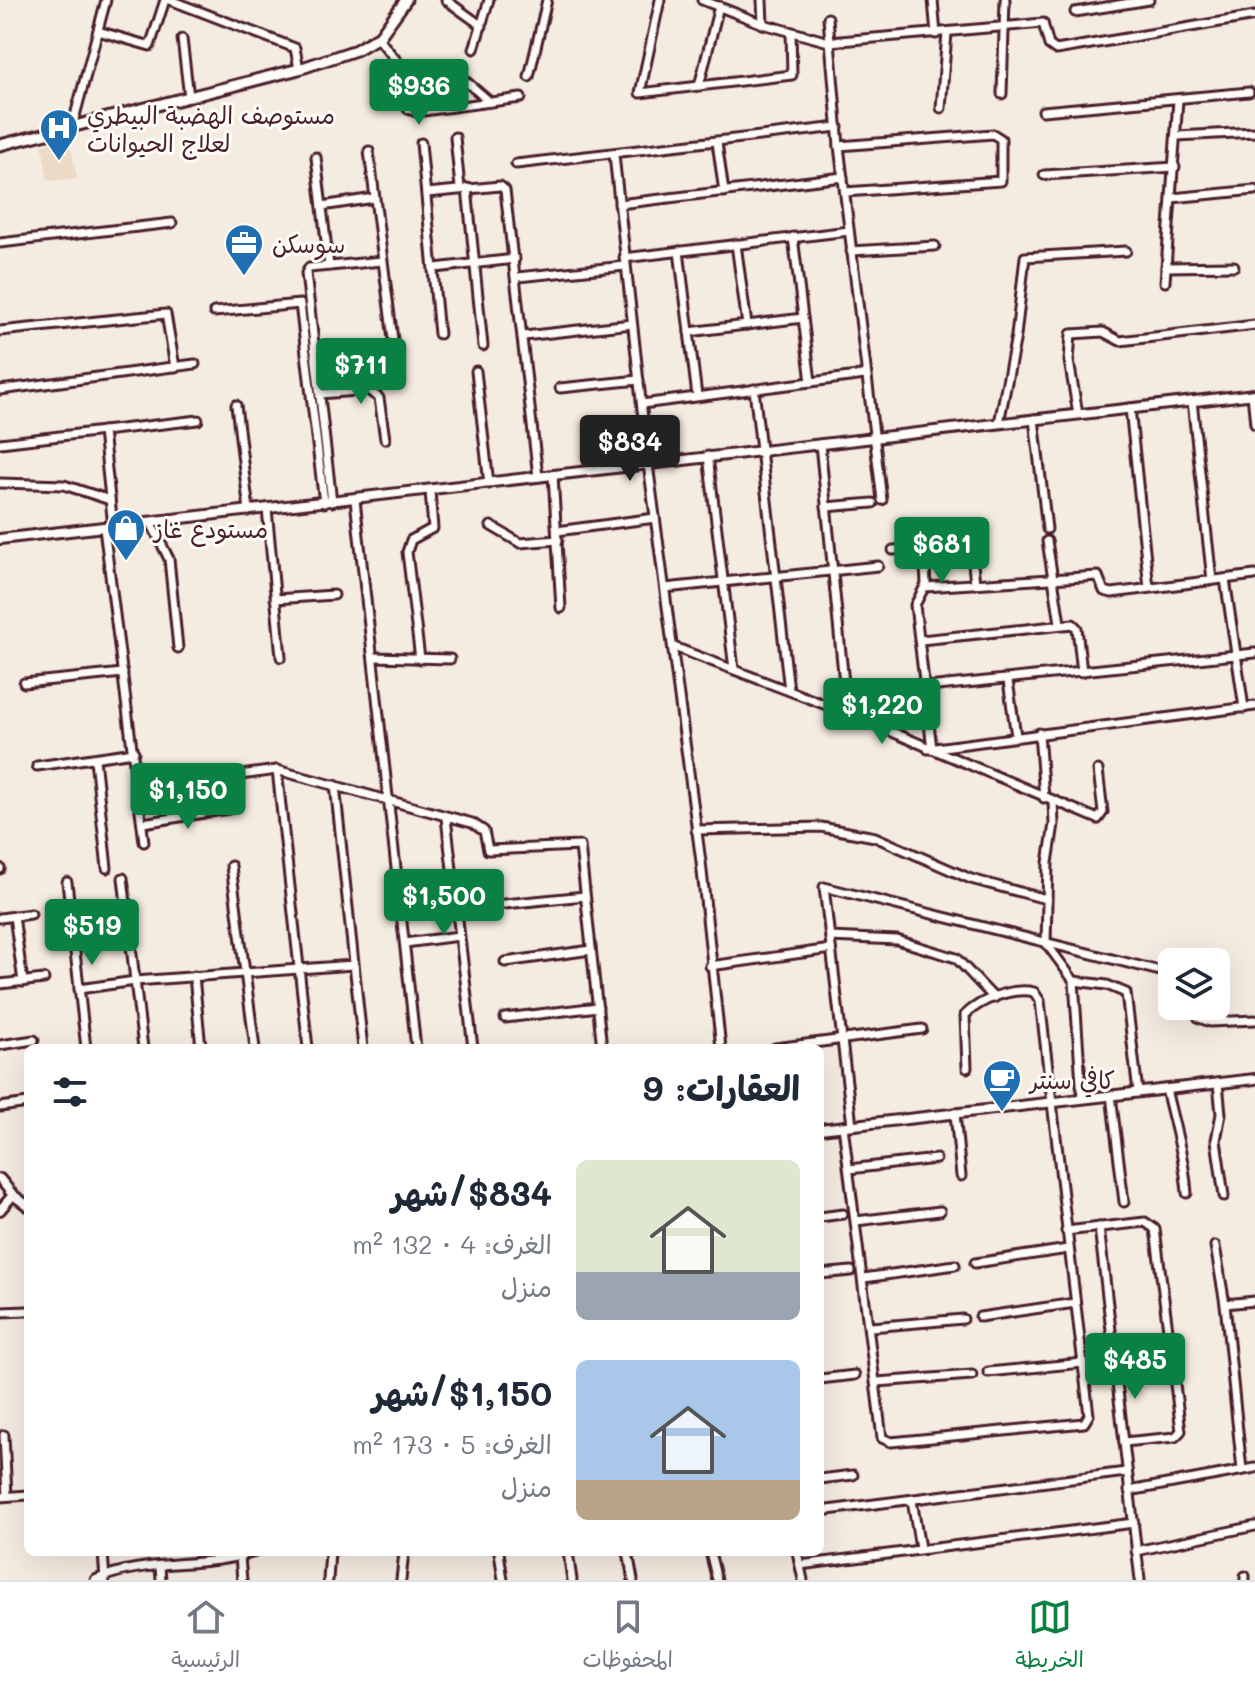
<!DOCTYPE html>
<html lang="ar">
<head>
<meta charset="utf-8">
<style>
	body { margin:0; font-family:Mali,"Playpen Sans Arabic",sans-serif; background:#f6f6f7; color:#1f2937; direction:rtl; height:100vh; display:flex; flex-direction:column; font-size:30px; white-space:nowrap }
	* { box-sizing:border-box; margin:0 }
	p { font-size:26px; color:#747a83 }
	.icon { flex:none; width:44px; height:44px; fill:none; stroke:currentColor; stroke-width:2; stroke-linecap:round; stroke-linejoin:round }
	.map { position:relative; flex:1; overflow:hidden; direction:ltr }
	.sheet { position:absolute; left:24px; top:1044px; width:800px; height:512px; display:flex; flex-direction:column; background:#fff; border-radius:12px; box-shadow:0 8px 32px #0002; direction:rtl }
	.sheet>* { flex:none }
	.controls { position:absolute; left:1158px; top:948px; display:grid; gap:16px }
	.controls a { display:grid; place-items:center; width:72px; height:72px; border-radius:12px; background:#fff; box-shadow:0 8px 32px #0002; font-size:40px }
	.price { position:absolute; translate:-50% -68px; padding:0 18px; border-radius:8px; background:#0b8043; color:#fff; font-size:26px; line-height:52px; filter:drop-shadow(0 2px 4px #0008) }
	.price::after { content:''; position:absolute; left:50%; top:48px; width:24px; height:18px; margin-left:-12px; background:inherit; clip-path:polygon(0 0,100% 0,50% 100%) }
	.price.current { background:#222; color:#fff }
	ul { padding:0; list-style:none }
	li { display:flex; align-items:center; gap:24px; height:200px; padding:0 24px }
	li span { display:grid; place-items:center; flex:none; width:224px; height:160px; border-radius:12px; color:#555 }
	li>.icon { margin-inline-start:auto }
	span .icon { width:96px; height:96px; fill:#fffc; stroke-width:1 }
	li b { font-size:34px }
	h2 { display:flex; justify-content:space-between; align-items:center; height:96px; padding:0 24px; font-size:34px }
	.dock { display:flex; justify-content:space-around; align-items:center; height:112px; border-top:2px solid #e0e1e3; background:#fff; font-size:22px; color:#747a83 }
	.dock a { display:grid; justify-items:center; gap:4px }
	.dock .current { color:#0b8043 }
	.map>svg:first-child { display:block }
	.built { fill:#ecd9c6 }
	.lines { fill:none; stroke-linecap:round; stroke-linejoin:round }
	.minor-casing { stroke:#4a1f2b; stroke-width:13 }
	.tertiary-casing { stroke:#4a1f2b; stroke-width:14 }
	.secondary-casing { stroke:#4a1f2b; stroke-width:15 }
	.minor { stroke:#fdfcf7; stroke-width:7 }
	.tertiary { stroke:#fdfcf7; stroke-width:8 }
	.secondary { stroke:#fdfcf7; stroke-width:9 }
	.labels { text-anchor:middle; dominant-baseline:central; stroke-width:6; stroke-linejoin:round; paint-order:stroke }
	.poi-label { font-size:24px; fill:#4a1f2b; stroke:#fdfcf7; text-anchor:start }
</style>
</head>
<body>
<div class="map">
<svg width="1255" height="1580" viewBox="0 0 1255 1580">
	<rect width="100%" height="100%" fill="#f5ece1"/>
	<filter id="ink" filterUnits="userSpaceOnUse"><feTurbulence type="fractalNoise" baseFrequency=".0125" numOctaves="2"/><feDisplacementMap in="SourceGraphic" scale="16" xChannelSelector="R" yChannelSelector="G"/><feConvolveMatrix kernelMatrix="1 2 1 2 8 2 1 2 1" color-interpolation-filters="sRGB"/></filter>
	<g filter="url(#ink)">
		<polygon class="built" points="69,137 77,179 48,181 42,145"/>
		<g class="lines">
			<defs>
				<g id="minor">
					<polyline points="170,0 295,48 299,69"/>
					<polyline points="446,0 482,26"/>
					<polyline points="660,0 640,93 792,75 791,32"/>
					<polyline points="702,0 763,24 829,42 1043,23 1049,45 1056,50 1255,16"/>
					<polyline points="762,0 763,24"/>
					<polyline points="933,0 936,34"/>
					<polyline points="1075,12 1149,0"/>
					<polyline points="828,18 839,146 882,500"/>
					<polyline points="98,31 150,46 165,0"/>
					<polyline points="378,38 401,66 408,109 416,112 521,98"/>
					<polyline points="182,39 189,97"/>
					<polyline points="474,49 489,0"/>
					<polyline points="448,66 490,102"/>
					<polyline points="529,77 547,0"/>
					<polyline points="699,86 719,6"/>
					<polyline points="1002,94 1005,0"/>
					<polyline points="941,108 947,33"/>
					<polyline points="1043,111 1249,92"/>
					<polyline points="72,127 106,0"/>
					<polyline points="1177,136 1255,132"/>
					<polyline points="455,137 460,188"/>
					<polyline points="717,142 724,192"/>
					<polyline points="421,143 439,334"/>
					<polyline points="839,146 993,134 1001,139 1001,181 845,192"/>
					<polyline points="369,151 397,371"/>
					<polyline points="614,155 648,464 701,862 721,1048"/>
					<polyline points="316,157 329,266"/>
					<polyline points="516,164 838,127"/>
					<polyline points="1044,175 1175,167"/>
					<polyline points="467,188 483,346"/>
					<polyline points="427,193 500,186 505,190 538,477"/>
					<polyline points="1172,198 1255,190"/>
					<polyline points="619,204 843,177"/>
					<polyline points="322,206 374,198"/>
					<polyline points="793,237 811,382"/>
					<polyline points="0,243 172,223"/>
					<polyline points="736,244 747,325"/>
					<polyline points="679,251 697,396"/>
					<polyline points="851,251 935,246"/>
					<polyline points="624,258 849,231"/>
					<polyline points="1166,267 1234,266"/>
					<polyline points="435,268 515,259"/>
					<polyline points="518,277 625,266"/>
					<polyline points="1165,282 1178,100"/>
					<polyline points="214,312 300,304 324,503"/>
					<polyline points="0,331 166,314 175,367"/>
					<polyline points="689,332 803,318"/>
					<polyline points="524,336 632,324"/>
					<polyline points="476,371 489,484"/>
					<polyline points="560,388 639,380"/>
					<polyline points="754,389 789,690"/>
					<polyline points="0,390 195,364"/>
					<polyline points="320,394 368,390 379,398 385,439"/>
					<polyline points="1252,394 1255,424"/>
					<polyline points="1192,401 1212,580"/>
					<polyline points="642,404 865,375"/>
					<polyline points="236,405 249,511"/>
					<polyline points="1130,408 1149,588"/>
					<polyline points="1078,414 1069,361 1071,334 1103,332 1120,341 1255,325"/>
					<polyline points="1034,419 1047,529"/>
					<polyline points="999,423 1016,336 1025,257 1126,251"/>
					<polyline points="103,431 113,527"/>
					<polyline points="0,443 198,420"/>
					<polyline points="820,444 847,713"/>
					<polyline points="708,456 734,669"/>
					<polyline points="553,475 561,608"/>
					<polyline points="0,483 64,485 110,500"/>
					<polyline points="355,500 416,1048"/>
					<polyline points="332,502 306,273 309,268 382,261"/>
					<polyline points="826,507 873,503"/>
					<polyline points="267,509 281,657"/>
					<polyline points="151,523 169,559 178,648"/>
					<polyline points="491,526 520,543 558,540"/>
					<polyline points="104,528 144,842"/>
					<polyline points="923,530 926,584 915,605 932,749"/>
					<polyline points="557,531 655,518"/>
					<polyline points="1047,541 1060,623"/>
					<polyline points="893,550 924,548"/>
					<polyline points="972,554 975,584"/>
					<polyline points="1225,579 1244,708"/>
					<polyline points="925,587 1098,576 1104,591 1112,593 1255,575"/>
					<polyline points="665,588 878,566"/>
					<polyline points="275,599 334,595"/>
					<polyline points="921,640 1073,624 1077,628 1082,672"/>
					<polyline points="674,647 847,713 1098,819 1103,812 1098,770"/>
					<polyline points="373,657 450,659"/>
					<polyline points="420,659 407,552 411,540 433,528 430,491"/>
					<polyline points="1008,681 1016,736"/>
					<polyline points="24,683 123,673"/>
					<polyline points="928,687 1255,653"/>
					<polyline points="1039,733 1044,798"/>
					<polyline points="928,749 1255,706"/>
					<polyline points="95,759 107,868"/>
					<polyline points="37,766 134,752"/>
					<polyline points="277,770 308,1048"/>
					<polyline points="335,785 363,1048"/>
					<polyline points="138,789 277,770 472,823 484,831 488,850 580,846 602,1048"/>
					<polyline points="1053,801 1054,824 1048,863 1046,943 1074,981 1082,1098"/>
					<polyline points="446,818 473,1048"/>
					<polyline points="143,823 229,809"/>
					<polyline points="696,830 821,827 875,837 971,879 1046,899"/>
					<polyline points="231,866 255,1048"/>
					<polyline points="0,868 0,869"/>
					<polyline points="123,878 143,1048"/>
					<polyline points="67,882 86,1048"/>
					<polyline points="495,905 585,896"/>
					<polyline points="14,916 23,982"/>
					<polyline points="0,918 31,914"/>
					<polyline points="830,937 897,940 956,958 994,998"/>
					<polyline points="405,943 459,936"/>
					<polyline points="505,962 591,950"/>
					<polyline points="710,966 831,949"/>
					<polyline points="194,976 201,1048"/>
					<polyline points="1074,981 1107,985 1126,993 1138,1092"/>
					<polyline points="0,984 44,979"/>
					<polyline points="79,989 135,981 353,965"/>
					<polyline points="1192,1006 1199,1018 1210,1022 1255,1020"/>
					<polyline points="505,1018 598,1007"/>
					<polyline points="0,1045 34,1040"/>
					<polyline points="775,1048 922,1029"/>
					<polyline points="1218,1083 1221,1114 1216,1140 1224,1196"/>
					<path d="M 1166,1089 C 1174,1124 1184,1156 1187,1193"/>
					<polyline points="1111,1095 1124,1202"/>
					<polyline points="0,1107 28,1103"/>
					<polyline points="955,1113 961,1176"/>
					<polyline points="852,1125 824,887 1172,974"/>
					<path d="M 843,1126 L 882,1438 L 891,1442 L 1084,1423 L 1089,1415 L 1040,1001 L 1034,992 C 1012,987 980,1000 965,1015 L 967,1068"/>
					<polyline points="849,1169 936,1159"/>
					<polyline points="820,1217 843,1214"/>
					<polyline points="856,1221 940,1211"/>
					<polyline points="1099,1227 1140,1580"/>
					<polyline points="1066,1231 1145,1222 1155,1229 1181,1431 1175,1437 1124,1442"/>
					<polyline points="1215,1246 1225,1304"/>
					<polyline points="975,1263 1068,1249"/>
					<polyline points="820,1274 851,1271"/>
					<polyline points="864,1278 955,1265"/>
					<polyline points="0,1312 28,1311"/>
					<polyline points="980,1317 1075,1303"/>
					<polyline points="871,1327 963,1319"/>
					<polyline points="988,1372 1083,1363"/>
					<polyline points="820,1379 855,1375"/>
					<polyline points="877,1382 972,1375"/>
					<polyline points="4,1435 7,1496"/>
					<polyline points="1242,1470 1225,1304 1255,1301"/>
					<polyline points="820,1479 853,1475"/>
					<polyline points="1129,1491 1255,1468"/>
					<polyline points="0,1497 28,1495"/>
					<polyline points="912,1500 920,1548"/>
					<polyline points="820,1511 1126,1472"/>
					<polyline points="1136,1551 1255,1526"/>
					<polyline points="103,1552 105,1580"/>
					<polyline points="499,1552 503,1580"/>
					<polyline points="568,1552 572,1580"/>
					<polyline points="628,1552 633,1580"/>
					<polyline points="710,1552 717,1580"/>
					<polyline points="797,1552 803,1580"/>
					<polyline points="240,1557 242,1580"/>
					<polyline points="800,1565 1134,1523"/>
					<polyline points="160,1566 161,1580"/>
					<polyline points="1245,1576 1245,1580"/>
					<path d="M 95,1580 C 145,1558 203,1569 255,1552"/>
					<polyline points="328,1580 330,1552"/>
					<polyline points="401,1580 404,1552"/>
				</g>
				<g id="tertiary">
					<polyline points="0,539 1255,394"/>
					<polyline points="820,1129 1255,1079"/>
					<polyline points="0,1179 13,1195 28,1206"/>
					<polyline points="0,1210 13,1195"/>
				</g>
				<polyline id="secondary" points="0,145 299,69 356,50 380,36 406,0"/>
			</defs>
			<use href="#minor" class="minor-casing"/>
			<use href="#tertiary" class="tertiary-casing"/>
			<use href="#secondary" class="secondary-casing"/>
			<use href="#minor" class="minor"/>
			<use href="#tertiary" class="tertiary"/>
			<use href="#secondary" class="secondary"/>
		</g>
	</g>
	<defs>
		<symbol id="hospital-pin" viewBox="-11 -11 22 30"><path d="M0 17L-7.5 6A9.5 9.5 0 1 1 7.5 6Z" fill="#1f6fb2" stroke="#fdfcf7"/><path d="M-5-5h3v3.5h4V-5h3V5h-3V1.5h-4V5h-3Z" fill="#fff"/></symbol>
		<symbol id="office-pin" viewBox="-11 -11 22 30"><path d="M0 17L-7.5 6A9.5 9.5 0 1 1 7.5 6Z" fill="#1f6fb2" stroke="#fdfcf7"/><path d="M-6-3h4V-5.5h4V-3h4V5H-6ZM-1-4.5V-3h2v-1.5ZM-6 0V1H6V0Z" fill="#fff"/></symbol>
		<symbol id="shop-pin" viewBox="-11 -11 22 30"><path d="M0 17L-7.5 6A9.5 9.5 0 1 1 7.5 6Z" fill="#1f6fb2" stroke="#fdfcf7"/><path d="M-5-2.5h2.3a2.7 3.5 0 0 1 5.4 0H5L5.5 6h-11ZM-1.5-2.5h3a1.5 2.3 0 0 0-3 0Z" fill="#fff"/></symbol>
		<symbol id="cafe-pin" viewBox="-11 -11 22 30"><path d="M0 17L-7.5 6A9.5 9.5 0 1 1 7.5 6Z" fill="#1f6fb2" stroke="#fdfcf7"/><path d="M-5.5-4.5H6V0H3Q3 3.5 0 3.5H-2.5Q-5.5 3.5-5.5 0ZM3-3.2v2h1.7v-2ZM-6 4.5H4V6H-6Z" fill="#fff"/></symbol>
	</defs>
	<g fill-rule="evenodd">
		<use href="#hospital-pin" x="37" y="106" width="44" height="60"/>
		<use href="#office-pin" x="222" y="221" width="44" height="60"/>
		<use href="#shop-pin" x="104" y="506" width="44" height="60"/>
		<use href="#cafe-pin" x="980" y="1057" width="44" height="60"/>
	</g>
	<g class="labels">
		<g class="poi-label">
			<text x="87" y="114">مستوصف الهضبة البيطري<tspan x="87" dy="28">لعلاج الحيوانات</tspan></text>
			<text x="272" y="243">سوسكن</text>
			<text x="154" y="528">مستودع غاز</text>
			<text x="1030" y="1079">كافي سنتر</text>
		</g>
	</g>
</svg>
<div class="controls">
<a><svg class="icon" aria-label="layers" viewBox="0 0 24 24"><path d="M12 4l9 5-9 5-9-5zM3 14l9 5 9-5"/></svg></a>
</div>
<b class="price" style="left:419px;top:127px">$936</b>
<b class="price" style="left:361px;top:406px">$711</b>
<b class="price current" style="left:630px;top:483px">$834</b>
<b class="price" style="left:942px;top:585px">$681</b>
<b class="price" style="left:882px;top:746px">$1,220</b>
<b class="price" style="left:188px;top:831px">$1,150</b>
<b class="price" style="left:444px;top:937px">$1,500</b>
<b class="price" style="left:92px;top:967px">$519</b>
<b class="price" style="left:1135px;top:1401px">$485</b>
<section class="sheet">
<h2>العقارات: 9<svg class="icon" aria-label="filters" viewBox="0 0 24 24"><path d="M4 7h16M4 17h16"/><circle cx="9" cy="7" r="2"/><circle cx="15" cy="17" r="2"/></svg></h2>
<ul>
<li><span style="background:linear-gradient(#dfe7d0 70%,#9aa5b1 0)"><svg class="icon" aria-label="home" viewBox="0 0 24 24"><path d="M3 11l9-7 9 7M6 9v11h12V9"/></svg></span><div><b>$834/شهر</b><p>الغرف: 4 · 132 m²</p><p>منزل</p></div></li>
<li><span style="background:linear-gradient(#a9c7e8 75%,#b9a48a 0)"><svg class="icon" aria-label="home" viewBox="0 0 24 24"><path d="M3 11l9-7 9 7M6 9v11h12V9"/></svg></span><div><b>$1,150/شهر</b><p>الغرف: 5 · 173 m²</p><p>منزل</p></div></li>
</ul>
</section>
</div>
<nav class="dock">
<a class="current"><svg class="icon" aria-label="map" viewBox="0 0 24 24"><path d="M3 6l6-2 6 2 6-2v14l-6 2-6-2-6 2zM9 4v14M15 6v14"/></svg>الخريطة</a>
<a><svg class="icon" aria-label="saved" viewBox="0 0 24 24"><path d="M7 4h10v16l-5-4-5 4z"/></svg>المحفوظات</a>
<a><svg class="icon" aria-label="home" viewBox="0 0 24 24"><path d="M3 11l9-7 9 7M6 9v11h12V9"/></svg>الرئيسية</a>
</nav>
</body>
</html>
